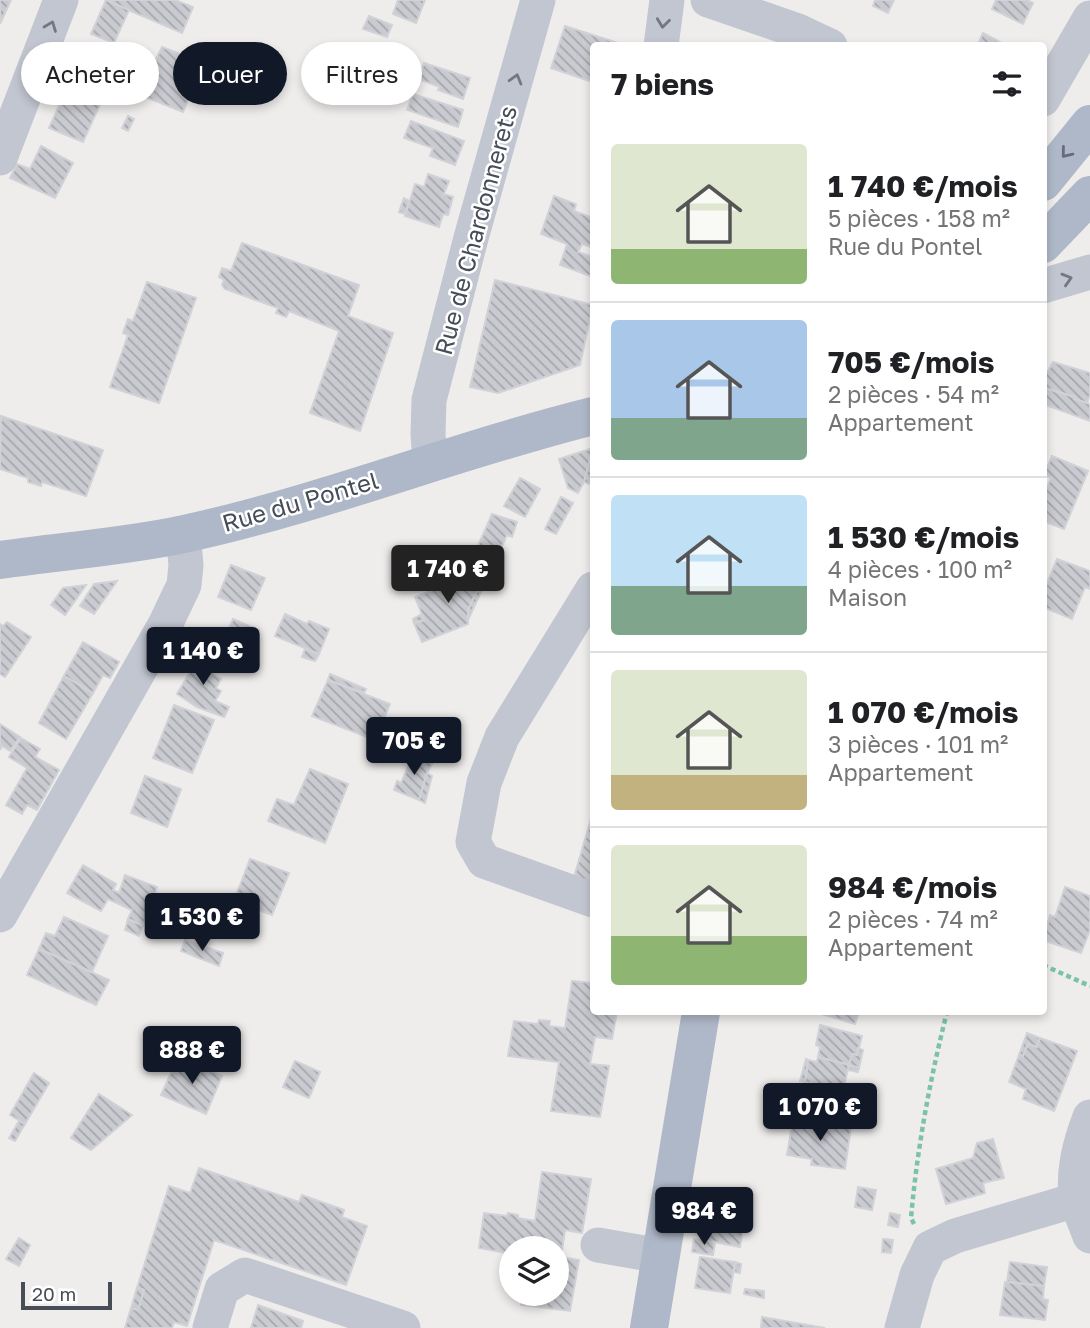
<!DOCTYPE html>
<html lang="fr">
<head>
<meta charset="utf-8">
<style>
	body { margin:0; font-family:"Golos Text",sans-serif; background:#f6f6f6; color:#202124; height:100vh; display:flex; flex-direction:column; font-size:26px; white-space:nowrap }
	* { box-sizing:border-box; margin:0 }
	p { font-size:23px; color:#757577 }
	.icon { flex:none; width:38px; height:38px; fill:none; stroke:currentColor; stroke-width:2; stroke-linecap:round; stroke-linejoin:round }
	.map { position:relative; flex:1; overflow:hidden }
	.sheet { position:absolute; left:590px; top:42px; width:457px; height:973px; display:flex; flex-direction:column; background:#fff; border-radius:7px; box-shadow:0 4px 10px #0003 }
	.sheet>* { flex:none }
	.guide { position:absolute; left:21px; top:42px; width:464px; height:63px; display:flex; gap:14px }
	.buttons { position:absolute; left:499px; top:1236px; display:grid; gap:14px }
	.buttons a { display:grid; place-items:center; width:70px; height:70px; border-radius:50%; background:#fff; box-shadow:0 4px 10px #0003; font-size:35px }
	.scale { position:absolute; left:21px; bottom:18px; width:91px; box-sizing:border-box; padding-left:7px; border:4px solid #474d57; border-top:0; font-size:19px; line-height:24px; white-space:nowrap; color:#474d57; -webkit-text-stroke:5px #fff; paint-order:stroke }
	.price { position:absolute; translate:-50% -60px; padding:0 16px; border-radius:7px; background:#111827; color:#fff; font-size:23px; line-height:46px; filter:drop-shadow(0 2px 4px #0008) }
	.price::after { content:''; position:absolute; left:50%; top:42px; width:21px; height:16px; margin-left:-10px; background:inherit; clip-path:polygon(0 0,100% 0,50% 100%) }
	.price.on { background:#222; color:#fff }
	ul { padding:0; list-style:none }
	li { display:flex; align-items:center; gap:21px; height:175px; padding:0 21px }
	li+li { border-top:2px solid #e0e0e0 }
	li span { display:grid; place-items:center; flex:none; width:196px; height:140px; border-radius:7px; color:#555 }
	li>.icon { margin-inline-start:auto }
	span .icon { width:84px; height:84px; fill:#fffc; stroke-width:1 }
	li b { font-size:30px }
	h2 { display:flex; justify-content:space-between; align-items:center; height:84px; padding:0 21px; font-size:30px }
	.pill { padding:0 24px; border-radius:32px; background:#fff; box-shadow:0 4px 10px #0003; font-size:24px; line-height:63px }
	.pill.on { background:#111827; color:#fff }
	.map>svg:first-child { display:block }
	.building { fill:url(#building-back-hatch); stroke:#d1d2d7; stroke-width:2 }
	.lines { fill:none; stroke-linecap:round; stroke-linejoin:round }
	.path { stroke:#7bc2a9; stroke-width:4.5; stroke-dasharray:5 3.5; stroke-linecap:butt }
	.minor { stroke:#c1c6d0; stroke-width:35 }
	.major { stroke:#afb8c8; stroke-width:38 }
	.oneway { stroke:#727781 }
	.oneway2 { stroke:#666d79 }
	.labels { text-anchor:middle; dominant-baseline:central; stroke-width:5; stroke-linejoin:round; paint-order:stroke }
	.street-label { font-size:24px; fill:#474d57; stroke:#fff }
</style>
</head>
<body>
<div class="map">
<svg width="1090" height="1328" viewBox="0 0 1090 1328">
	<defs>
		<pattern id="building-back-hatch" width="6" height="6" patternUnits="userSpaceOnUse" patternTransform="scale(1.75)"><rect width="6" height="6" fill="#cacbd0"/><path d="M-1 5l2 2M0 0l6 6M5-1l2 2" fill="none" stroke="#a6a7ac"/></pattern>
	</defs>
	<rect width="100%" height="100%" fill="#efedec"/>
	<g class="building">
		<polygon points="0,0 11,0 0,24"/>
		<polygon points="105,0 175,0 193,7 182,33"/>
		<polygon points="106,0 129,10 114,43 91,34"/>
		<polygon points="398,0 425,0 416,23 393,14"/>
		<polygon points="875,0 894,0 888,13 873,6"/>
		<polygon points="996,0 1027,0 1033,3 1023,24 992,9"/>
		<polygon points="369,16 392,25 387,37 363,29"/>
		<polygon points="565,26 621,44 621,46 593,46 593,82 551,68"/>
		<polygon points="983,33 1007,46 977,46"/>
		<polygon points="162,47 204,63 183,112 135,93 149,61 154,63"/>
		<polygon points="424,63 470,78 463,99 438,90 440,87 418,79"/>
		<polygon points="68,85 102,100 83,142 49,128"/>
		<polygon points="413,94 463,110 458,127 407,110"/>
		<polygon points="128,116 134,119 128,131 122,128"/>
		<polygon points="411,121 464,141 455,165 430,156 433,148 404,138"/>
		<polygon points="41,146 73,163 55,198 10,178 17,164 30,169"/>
		<polygon points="428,174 449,181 444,194 453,197 448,215 443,214 439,227 405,216 415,184 424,187"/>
		<polygon points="554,196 576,204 574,211 593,218 591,247 582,244 578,252 593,257 593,277 560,265 567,244 541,234"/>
		<polygon points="404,198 409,201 405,214 399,212"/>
		<polygon points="242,243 359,285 348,316 393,333 360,431 310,413 339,331 289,311 286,317 276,313 278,308 225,289 222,285 224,280 219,277 222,268 231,271"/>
		<polygon points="495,280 593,305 580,365 498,393 470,387"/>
		<polygon points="147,282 196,298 159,403 110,387 128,335 123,333 128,319 133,321"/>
		<polygon points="1053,362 1090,373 1090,395 1087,403 1075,399 1075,397 1043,387 1043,369 1048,371"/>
		<polygon points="1043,388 1075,397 1075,399 1090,404 1090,421 1043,404"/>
		<polygon points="1,416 103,450 86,496 42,482 41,486 28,482 28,478 0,469"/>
		<polygon points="593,448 584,482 578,493 568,488 559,459"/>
		<polygon points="593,448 593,485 584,482"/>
		<polygon points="1052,456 1088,471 1064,529 1043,521 1043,497 1051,478 1044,474"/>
		<polygon points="520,478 540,489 525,517 504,506"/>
		<polygon points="561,497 573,503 556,534 545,529"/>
		<polygon points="492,514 517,522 512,537 507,535 491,570 471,562"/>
		<polygon points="1057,559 1090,571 1090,589 1085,587 1072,619 1043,607 1043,593"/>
		<polygon points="231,565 265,578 251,610 218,597"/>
		<polygon points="459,566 487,578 481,592 477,591 468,610 468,624 422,642 414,623 424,620 415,597 448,584 457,589 461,581 454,578"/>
		<polygon points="454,578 461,581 457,589 450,585"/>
		<polygon points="117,581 94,614 80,606 94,584"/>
		<polygon points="86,585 65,615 51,605 63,588"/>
		<polygon points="477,591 481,592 468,620 468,610"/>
		<polygon points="285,614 307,624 309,621 329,629 319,654 275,636"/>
		<polygon points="422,614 424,620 414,623 413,619"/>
		<polygon points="233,619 259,630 252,646 226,635"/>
		<polygon points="7,622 31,637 5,677 0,674 0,624 3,626"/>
		<polygon points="83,642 119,662 110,678 103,675 93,693 64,676"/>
		<polygon points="305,649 319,654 315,661 302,657"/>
		<polygon points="202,652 218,662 212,674 221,679 216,688 221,691 215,701 229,707 224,717 197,707 177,694"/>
		<polygon points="330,674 366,689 364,693 328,680"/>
		<polygon points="64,676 93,693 66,739 39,723"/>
		<polygon points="328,680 390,704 375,740 312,716"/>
		<polygon points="174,705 214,720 192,773 153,758"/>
		<polygon points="0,724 20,737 10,751 2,746 0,750"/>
		<polygon points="21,738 40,749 35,757 59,770 37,810 27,805 22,814 6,805 27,768 9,757"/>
		<polygon points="414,753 433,762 427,773 419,800 394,790 397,781 401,783"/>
		<polygon points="310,769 348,784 325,843 268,821 277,799 294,805"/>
		<polygon points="427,773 432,776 425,803 419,800"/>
		<polygon points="145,776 181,789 167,827 131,813"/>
		<polygon points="593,812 593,889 572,884"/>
		<polygon points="250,859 289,873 272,915 234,901"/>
		<polygon points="83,865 116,884 113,890 119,893 125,875 157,887 143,926 128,919 132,910 108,899 101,911 67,893"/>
		<polygon points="1065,887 1090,896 1090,930 1081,953 1043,940 1050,915 1055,917"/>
		<polygon points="64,917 108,936 92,972 39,949 46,933 55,936"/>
		<polygon points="128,919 143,926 139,936 125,930"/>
		<polygon points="185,940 223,953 219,966 181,951"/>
		<polygon points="39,949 109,980 96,1005 27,975"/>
		<polygon points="572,981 593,983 593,1012 617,1012 612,1039 595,1037 590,1064 609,1066 600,1117 551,1111 559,1062 508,1056 514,1021 538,1024 539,1020 550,1021 549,1026 565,1028"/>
		<polygon points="815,1012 859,1012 855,1024"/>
		<polygon points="820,1025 862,1036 857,1055 852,1054 849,1065 818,1057 820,1047 816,1045"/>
		<polygon points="1027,1033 1040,1038 1037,1047 1028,1044 1023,1056 1019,1055"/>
		<polygon points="1040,1038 1077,1051 1054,1111 1023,1099 1026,1089 1009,1082 1019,1055 1023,1056 1028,1044 1037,1047"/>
		<polygon points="858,1048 863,1050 859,1068 849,1065 852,1054 857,1055"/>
		<polygon points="178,1057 222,1076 206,1114 161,1095"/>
		<polygon points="818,1057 849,1065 843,1090 805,1082 808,1060 817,1062"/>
		<polygon points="806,1059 808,1060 805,1082 800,1081"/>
		<polygon points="295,1061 320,1072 309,1098 283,1087"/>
		<polygon points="849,1065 859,1068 858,1072 848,1070"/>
		<polygon points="34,1073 49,1083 25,1124 10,1115"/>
		<polygon points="99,1094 132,1115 91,1150 71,1138"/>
		<polygon points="793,1119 851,1127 845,1169 811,1165 812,1159 787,1155"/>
		<polygon points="19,1121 25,1124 15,1141 9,1138"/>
		<polygon points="993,1139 1004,1178 983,1183 985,1193 946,1204 936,1169 973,1158 977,1143"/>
		<polygon points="199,1168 299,1202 302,1195 344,1210 342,1217 367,1226 346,1285 214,1240 187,1326 174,1322 172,1328 125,1328 131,1308 138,1310 144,1290 137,1288 169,1186 190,1193"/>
		<polygon points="542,1172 591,1179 582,1233 565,1230 561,1257 579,1260 570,1311 521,1305 523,1293 556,1293 556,1248 511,1248 511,1254 479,1248 484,1213 507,1216 508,1213 518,1215 518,1218 535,1221"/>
		<polygon points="858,1187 876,1190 872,1210 855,1207"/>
		<polygon points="710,1206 745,1212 740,1247 704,1240"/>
		<polygon points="890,1213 900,1215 898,1227 888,1225"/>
		<polygon points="19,1238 30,1245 19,1266 6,1259"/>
		<polygon points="694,1239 715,1242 713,1255 692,1252"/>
		<polygon points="883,1239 893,1240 891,1253 882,1252"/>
		<polygon points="700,1257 735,1262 730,1293 695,1288"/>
		<polygon points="735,1262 741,1264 740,1273 734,1272"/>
		<polygon points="1010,1262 1047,1267 1044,1286 1007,1282"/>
		<polygon points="1005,1282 1044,1286 1043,1299 1048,1300 1045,1320 1000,1315"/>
		<polygon points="137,1288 144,1290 138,1310 131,1308"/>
		<polygon points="745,1289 764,1291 764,1298 744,1294"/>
		<polygon points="258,1305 303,1321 301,1328 251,1328"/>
		<polygon points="762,1317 825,1328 761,1328"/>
	</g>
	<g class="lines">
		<g class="path">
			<polyline points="1043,965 1090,986"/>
			<path d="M 914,1224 L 911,1218 C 917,1149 930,1079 947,1012"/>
		</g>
		<g class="minor">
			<polyline points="708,0 798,31 830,46"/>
			<polyline points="661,46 667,0"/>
			<polyline points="1043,99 1090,18"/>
			<polyline points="0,158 61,0"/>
			<polyline points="1043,286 1090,272"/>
			<polyline points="430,463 428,434 429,400 471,238 538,0"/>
			<polyline points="593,589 502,737 484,783 473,842 484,861 593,900"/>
			<polyline points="0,915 165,625 184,585 186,565 183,534"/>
			<polyline points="1076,1200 1090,1236"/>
			<polyline points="598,1245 661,1256"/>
			<polyline points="210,1328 222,1289 245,1275 403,1328"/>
			<path d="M 902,1328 L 917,1275 L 930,1248 L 955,1236 L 1076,1200 C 1073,1170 1079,1146 1090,1117"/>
		</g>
		<g class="major">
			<polyline points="1043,182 1090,124"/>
			<polyline points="1043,244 1090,195"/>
			<path d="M 0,560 C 61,551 124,547 184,534 C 323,504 456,450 593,416"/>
			<polyline points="649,1328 701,1012"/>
		</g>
	</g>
	<defs><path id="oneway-chevron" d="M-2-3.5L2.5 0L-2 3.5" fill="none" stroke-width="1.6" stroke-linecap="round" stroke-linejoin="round" transform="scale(1.75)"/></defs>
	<g class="oneway">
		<use href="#oneway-chevron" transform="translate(663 23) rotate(97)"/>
		<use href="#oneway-chevron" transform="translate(51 26) rotate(-69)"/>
		<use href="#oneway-chevron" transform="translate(516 79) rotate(-74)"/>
		<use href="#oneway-chevron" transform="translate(1067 279) rotate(-17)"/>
	</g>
	<use class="oneway2" href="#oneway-chevron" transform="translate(1066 153) rotate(129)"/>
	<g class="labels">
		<g class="street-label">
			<text transform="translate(475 230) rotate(-75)">Rue de Chardonnerets</text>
			<text transform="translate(300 501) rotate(-16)">Rue du Pontel</text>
		</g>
	</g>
</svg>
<div class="buttons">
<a><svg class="icon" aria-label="layers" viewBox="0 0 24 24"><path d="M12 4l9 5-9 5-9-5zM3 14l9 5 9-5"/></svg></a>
</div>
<div class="scale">20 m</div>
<b class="price on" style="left:448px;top:605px">1 740 €</b>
<b class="price" style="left:203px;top:687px">1 140 €</b>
<b class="price" style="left:414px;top:777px">705 €</b>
<b class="price" style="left:202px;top:953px">1 530 €</b>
<b class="price" style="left:192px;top:1086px">888 €</b>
<b class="price" style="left:820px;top:1143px">1 070 €</b>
<b class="price" style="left:704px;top:1247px">984 €</b>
<div class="guide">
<a class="pill">Acheter</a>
<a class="pill on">Louer</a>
<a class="pill">Filtres</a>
</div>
<section class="sheet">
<h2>7 biens<svg class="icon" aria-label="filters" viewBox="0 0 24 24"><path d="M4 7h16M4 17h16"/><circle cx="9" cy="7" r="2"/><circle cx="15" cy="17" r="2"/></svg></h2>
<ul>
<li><span style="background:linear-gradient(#dfe7d0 75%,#8fb573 0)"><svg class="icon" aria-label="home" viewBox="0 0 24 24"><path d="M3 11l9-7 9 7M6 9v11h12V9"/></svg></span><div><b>1 740 €/mois</b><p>5 pièces · 158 m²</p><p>Rue du Pontel</p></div></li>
<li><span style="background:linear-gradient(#a9c7e8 70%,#7fa58c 0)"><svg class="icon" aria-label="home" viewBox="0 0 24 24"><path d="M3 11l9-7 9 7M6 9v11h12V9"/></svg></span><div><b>705 €/mois</b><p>2 pièces · 54 m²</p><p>Appartement</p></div></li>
<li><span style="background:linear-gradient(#bfe0f5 65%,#7fa58c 0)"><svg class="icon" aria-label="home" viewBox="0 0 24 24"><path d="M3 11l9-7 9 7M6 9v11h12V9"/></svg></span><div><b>1 530 €/mois</b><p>4 pièces · 100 m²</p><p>Maison</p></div></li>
<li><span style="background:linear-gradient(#dfe7d0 75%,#c2b280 0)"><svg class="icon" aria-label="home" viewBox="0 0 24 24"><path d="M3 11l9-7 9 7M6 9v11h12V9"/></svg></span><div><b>1 070 €/mois</b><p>3 pièces · 101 m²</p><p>Appartement</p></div></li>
<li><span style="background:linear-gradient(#dfe7d0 65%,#8fb573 0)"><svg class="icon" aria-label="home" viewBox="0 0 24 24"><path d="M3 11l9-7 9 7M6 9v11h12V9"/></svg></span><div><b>984 €/mois</b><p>2 pièces · 74 m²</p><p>Appartement</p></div></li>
</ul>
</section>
</div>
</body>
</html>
